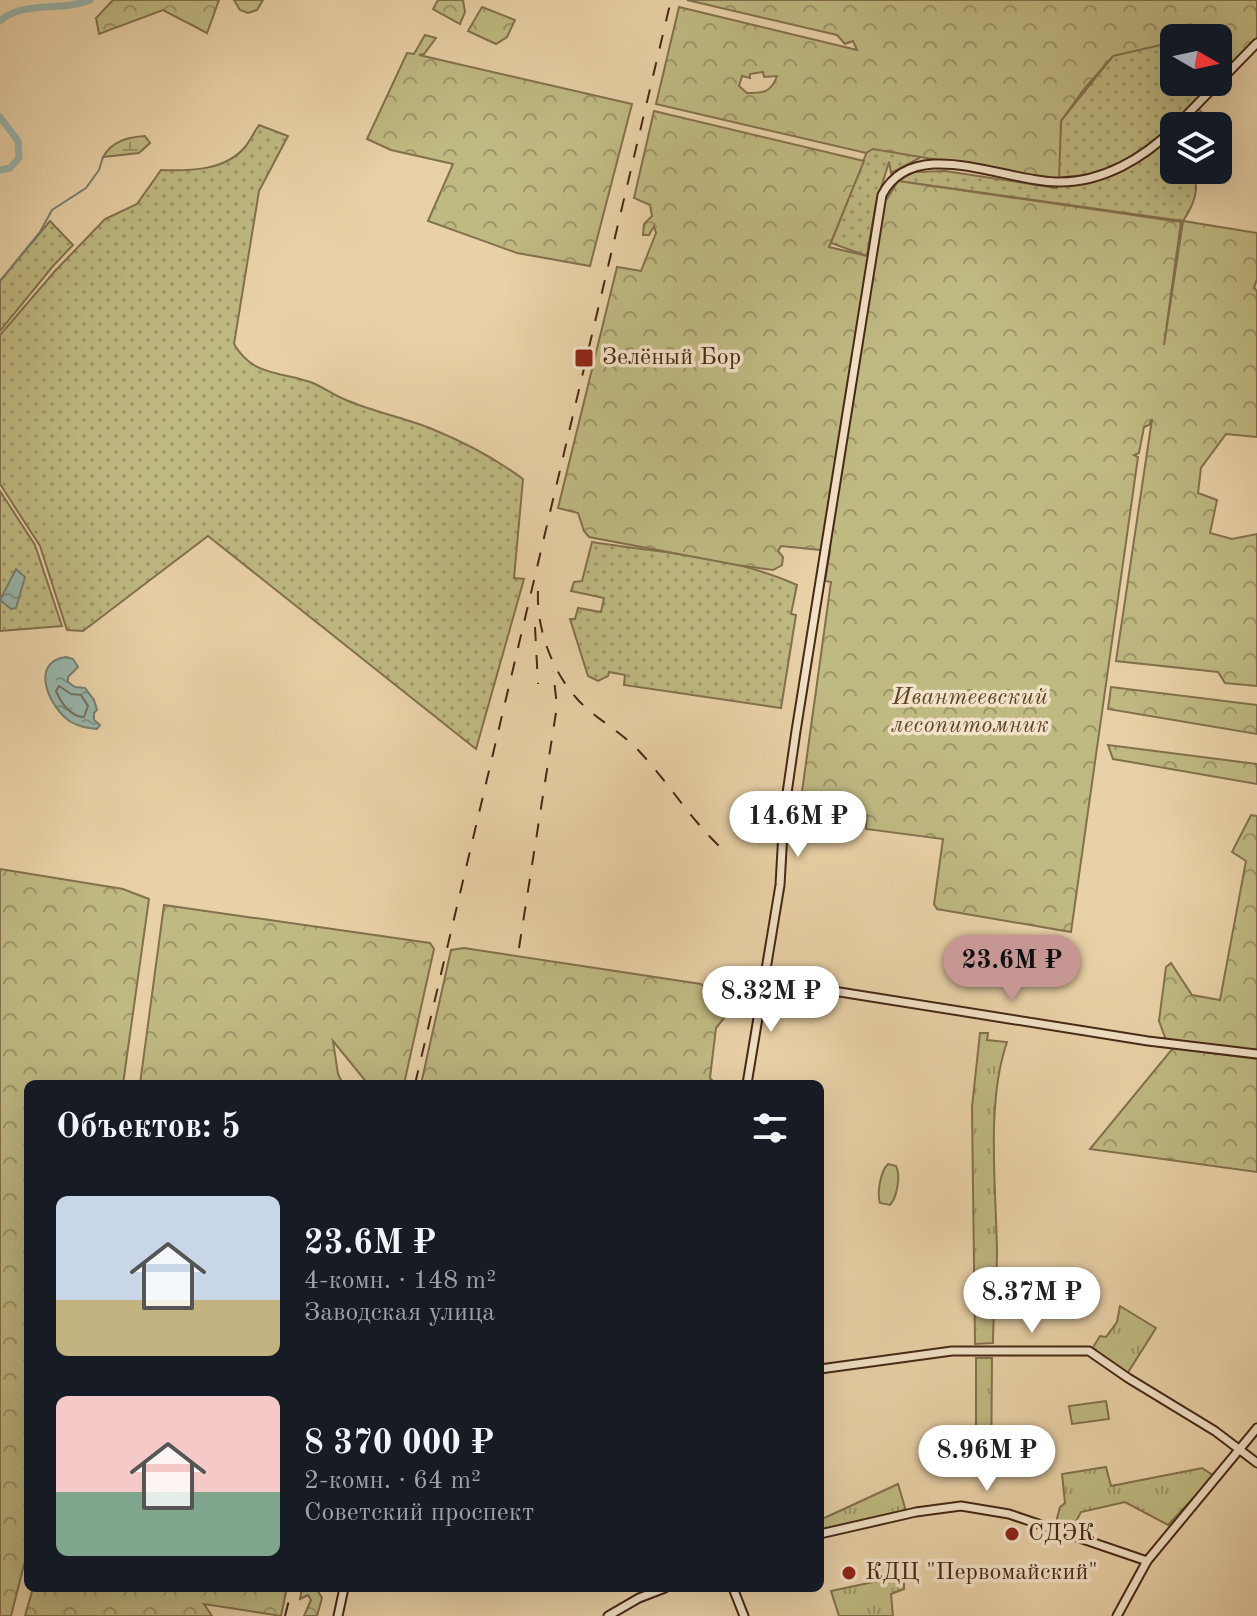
<!DOCTYPE html>
<html lang="ru">
<head>
<meta charset="utf-8">
<style>
	body { margin:0; font-family:"Old Standard TT",serif; background:#20242c; color:#f1f3f6; height:100vh; display:flex; flex-direction:column; font-size:30px; white-space:nowrap }
	* { box-sizing:border-box; margin:0 }
	p { font-size:26px; color:#9ea1a6 }
	.icon { flex:none; width:44px; height:44px; fill:none; stroke:currentColor; stroke-width:2; stroke-linecap:round; stroke-linejoin:round }
	.map { position:relative; flex:1; overflow:hidden }
	.sheet { position:absolute; left:24px; top:1080px; width:800px; height:512px; display:flex; flex-direction:column; background:#171b24; border-radius:12px; box-shadow:0 8px 32px #0002 }
	.sheet>* { flex:none }
	.needle { width:52px; rotate:99deg }
	.buttons { position:absolute; left:1160px; top:24px; display:grid; gap:16px }
	.buttons a { display:grid; place-items:center; width:72px; height:72px; border-radius:12px; background:#171b24; box-shadow:0 8px 32px #0002; font-size:40px }
	.price { position:absolute; translate:-50% -68px; padding:0 18px; border-radius:28px; background:#fff; color:#222; font-size:26px; line-height:52px; filter:drop-shadow(0 2px 4px #0008) }
	.price::after { content:''; position:absolute; left:50%; top:48px; width:24px; height:18px; margin-left:-12px; background:inherit; clip-path:polygon(0 0,100% 0,50% 100%) }
	.price.selected { background:#c59692; color:#111 }
	ul { padding:0; list-style:none }
	li { display:flex; align-items:center; gap:24px; height:200px; padding:0 32px }
	li span { display:grid; place-items:center; flex:none; width:224px; height:160px; border-radius:12px; color:#555 }
	li>.icon { margin-inline-start:auto }
	span .icon { width:96px; height:96px; fill:#fffc; stroke-width:1 }
	li b { font-size:34px }
	h2 { display:flex; justify-content:space-between; align-items:center; height:96px; padding:0 32px; font-size:34px }
	.map>svg:first-child { display:block }
	.grass { fill:url(#grass-dots); stroke:#83704c; stroke-width:2 }
	.forest { fill:url(#forest-crowns); stroke:#83704c; stroke-width:2; fill-rule:evenodd }
	.wetland { fill:url(#wetland-marsh); stroke:#83704c; stroke-width:2 }
	.park { fill:url(#park-tufts); stroke:#83704c; stroke-width:2 }
	.pitch { fill:#bfb982; stroke:#83704c; stroke-width:2 }
	.water { fill:url(#water-ripples); stroke:#787d70; stroke-width:2 }
	.lines { fill:none; stroke-linecap:round; stroke-linejoin:round }
	.shore { stroke:#706f60; stroke-width:2 }
	.stream { stroke:#787d70; stroke-width:2 }
	.river { stroke:#98b6ac; stroke-width:7 }
	.secondary-casing { stroke:#472815; stroke-width:11 }
	.secondary { stroke:#f1e1c6; stroke-width:7 }
	.rail { stroke:#472815; stroke-width:2; stroke-dasharray:14 14; stroke-linecap:butt }
	.poi-dot { fill:#8f2418; stroke:#f1e1c6; stroke-width:3 }
	.labels { text-anchor:middle; dominant-baseline:central; stroke-width:7; stroke-linejoin:round; paint-order:stroke }
	.poi-label { font-size:24px; fill:#472815; stroke:#f1e1c6; text-anchor:start }
	.park-label { font-size:24px; font-style:italic; fill:#5f452b; stroke:#f1e1c6 }
</style>
</head>
<body>
<div class="map">
<svg width="1257" height="1616" viewBox="0 0 1257 1616">
	<defs>
		<pattern id="grass-dots" width="8" height="8" patternUnits="userSpaceOnUse" patternTransform="scale(2)"><rect width="8" height="8" fill="#bfb982"/><path d="M2 2h.1M6 6h.1" fill="none" stroke="#9d9669" stroke-width="1.8" stroke-linecap="round"/></pattern>
		<pattern id="forest-crowns" width="20" height="18" patternUnits="userSpaceOnUse" patternTransform="scale(2)"><rect width="20" height="18" fill="#bfb982"/><path d="M2 6a3 3 0 1 1 6 0M12 15a3 3 0 1 1 6 0" fill="none" stroke="#9d9669"/></pattern>
		<pattern id="wetland-marsh" width="20" height="14" patternUnits="userSpaceOnUse" patternTransform="scale(2)"><rect width="20" height="14" fill="#bfb982"/><path d="M1 5h8M5 5V1M11 12h8M15 12V8" fill="none" stroke="#9d9669"/></pattern>
		<pattern id="park-tufts" width="24" height="20" patternUnits="userSpaceOnUse" patternTransform="scale(2)"><rect width="24" height="20" fill="#bfb982"/><path d="M3 7l-1-3M5 7V3M7 7l1-3M15 17l-1-3M17 17v-4M19 17l1-3" fill="none" stroke="#9d9669"/></pattern>
		<pattern id="water-ripples" width="26" height="14" patternUnits="userSpaceOnUse" patternTransform="scale(2)"><rect width="26" height="14" fill="#98b6ac"/><path d="M2 4q2-2 4 0t4 0M15 11q2-2 4 0t4 0" fill="none" stroke="#7e948b"/></pattern>
	</defs>
	<rect width="100%" height="100%" fill="#e9d1a7"/>
	<filter id="stains"><feTurbulence type="fractalNoise" baseFrequency=".0025" numOctaves="4"/><feColorMatrix values="0 0 0 0 .2 0 0 0 0 .09 0 0 0 0 .02 0 0 0 .5 -.17"/></filter>
	<radialGradient id="worn" r=".72"><stop offset=".6" stop-color="#630" stop-opacity="0"/><stop offset="1" stop-color="#630" stop-opacity=".3"/></radialGradient>
	<g class="grass">
		<path d="M 1257,0 L 1257,40 L 1218,78 L 1218,38 L 1174,38 L 1174,82 L 1214,82 L 1192,104 L 1210,119 L 1208,126 L 1174,126 L 1174,170 L 1196,170 C 1194,178 1196,182 1196,190 C 1195,201 1189,212 1183,221 L 898,181 L 913,172 L 945,171 L 1057,188 L 1061,121 L 1113,56 L 891,173 L 889,162 L 876,204 L 867,256 L 831,243 L 879,121 Z"/>
		<path d="M 259,125 L 288,136 L 259,191 L 234,344 C 254,378 282,371 313,383 C 324,388 334,395 346,400 C 374,412 405,418 432,429 C 464,442 496,459 523,479 L 514,578 L 524,579 L 476,749 L 208,536 L 83,631 L 67,630 L 40,546 L 0,484 L 0,335 L 55,271 L 105,219 L 137,204 L 161,170 C 189,171 225,171 245,147 C 250,141 254,132 259,125 Z"/>
		<polygon points="50,221 73,245 53,266 0,331 0,281"/>
		<polygon points="0,491 35,545 62,626 0,631"/>
		<path d="M 592,542 C 660,553 734,556 797,585 L 791,614 L 796,615 L 781,708 L 624,685 L 625,675 L 609,672 L 608,676 L 598,681 L 588,676 L 570,619 L 575,619 L 578,608 L 601,612 L 604,598 L 571,591 L 574,582 L 582,581 Z"/>
	</g>
	<g class="forest">
		<polygon points="113,0 219,0 207,33 163,10 99,34 96,18"/>
		<polygon points="438,0 463,0 465,12 460,24 433,9"/>
		<path d="M 687,0 L 1257,0 L 1257,40 L 1223,77 L 1218,74 L 1218,38 L 1174,38 L 1174,42 L 1113,56 L 1084,89 L 1061,121 L 1059,180 L 873,149 L 866,153 L 656,104 L 679,7 L 857,50 L 853,41 L 845,44 L 837,35 ZM 763,72 L 764,77 L 777,76 C 771,93 763,93 747,93 L 739,86 L 742,76 L 750,78 L 750,74 Z"/>
		<polygon points="482,7 515,20 507,37 496,44 468,31"/>
		<polygon points="425,35 436,38 424,54 419,55 632,104 590,266 517,253 428,221 453,164 391,150 367,139 407,53 414,54"/>
		<polygon points="654,111 864,161 829,247 867,256 876,204 887,199 898,181 1181,222 1164,345 1183,221 1257,233 1257,279 1254,288 1257,291 1257,437 1226,434 1201,468 1198,493 1217,500 1210,533 1232,539 1257,534 1257,686 1225,683 1218,672 1116,661 1152,419 1149,425 1144,427 1139,453 1134,455 1138,457 1071,932 937,909 934,904 943,839 866,829 867,815 800,806 831,582 825,581 830,551 781,546 778,551 783,557 782,565 773,570 737,565 589,537 584,531 578,513 558,508 617,267 641,271 656,233 654,226 649,235 643,235 644,224 652,216 650,205 634,198"/>
		<polygon points="1111,687 1257,705 1257,734 1108,709"/>
		<polygon points="1108,745 1257,764 1257,784 1113,759"/>
		<polygon points="1251,815 1257,816 1257,1051 1166,1040 1159,1021 1166,967 1171,963 1192,995 1220,1000 1246,861 1232,852"/>
		<polygon points="0,869 123,889 149,899 123,1084 28,1084 28,1549 11,1616 0,1616"/>
		<polygon points="164,905 430,943 434,949 404,1084 368,1084 333,1041 338,1074 343,1084 140,1084"/>
		<path d="M 464,948 L 701,984 C 713,999 724,993 734,1006 L 716,1028 L 710,1078 L 716,1084 L 421,1084 L 451,950 Z"/>
		<polygon points="1173,1048 1257,1059 1257,1172 1090,1149"/>
		<polygon points="33,1588 287,1588 281,1616 204,1604 212,1616 25,1616"/>
		<polygon points="302,1588 316,1588 322,1598 317,1616 304,1616 311,1600 308,1595 300,1599"/>
	</g>
	<path class="wetland" d="M 145,136 L 150,143 L 139,153 L 103,157 C 112,141 128,137 145,136 Z"/>
	<g class="park">
		<path d="M 980,1033 L 988,1033 L 987,1040 L 1007,1042 C 986,1103 996,1186 997,1251 C 997,1282 993,1312 993,1343 L 975,1344 L 972,1107 Z"/>
		<polygon points="1120,1306 1156,1328 1127,1374 1092,1349 1100,1336 1106,1337 1117,1322"/>
		<polygon points="976,1358 992,1358 991,1482 976,1475"/>
		<polygon points="1106,1467 1111,1486 1202,1468 1214,1476 1168,1525 1125,1502 1081,1512 1072,1529 1063,1530 1055,1526 1060,1507 1065,1503 1062,1474"/>
		<polygon points="898,1484 906,1511 820,1530 820,1520"/>
		<polygon points="892,1578 904,1579 904,1589 891,1594 893,1616 839,1616 831,1591"/>
	</g>
	<g class="pitch">
		<polygon points="234,0 263,0 257,10 248,13 240,10"/>
		<path d="M 888,1164 L 896,1166 C 901,1176 897,1197 890,1205 L 880,1203 C 877,1193 880,1172 888,1164 Z"/>
		<polygon points="1106,1401 1109,1419 1072,1424 1069,1406"/>
	</g>
	<g class="water">
		<polygon points="16,569 25,577 16,608 11,609 0,600"/>
		<path d="M 66,657 L 73,659 L 78,667 L 68,677 L 68,682 L 75,687 L 85,688 L 94,700 L 97,710 L 94,713 L 94,720 L 100,725 L 97,729 C 87,728 80,727 71,722 C 50,709 28,662 66,657 Z"/>
	</g>
	<g class="lines">
		<path class="shore" d="M 59,686 L 71,694 L 81,695 L 88,706 L 84,717 C 71,717 61,703 56,691 Z"/>
		<polyline class="stream" points="0,281 40,232 52,210 86,188 99,170 103,157"/>
		<g class="river">
			<path d="M 0,21 C 24,0 61,12 90,0"/>
			<polyline points="0,117 18,141 19,158 10,168 0,170"/>
		</g>
		<defs>
			<g id="secondary">
				<polyline points="1176,126 1257,43"/>
				<polyline points="764,980 1148,1041 1257,1054"/>
				<path d="M 747,1084 L 780,885 L 784,814 L 796,731 L 882,195 C 914,133 1006,183 1060,182 C 1103,182 1144,158 1174,128"/>
				<polyline points="820,1369 952,1351 1089,1351 1128,1378 1215,1431 1257,1463"/>
				<polyline points="820,1534 916,1512 961,1506 1009,1514 1147,1561"/>
				<polyline points="733,1588 744,1616"/>
				<polyline points="338,1616 344,1588"/>
				<polyline points="608,1616 639,1598 665,1588"/>
				<polyline points="1117,1616 1147,1561 1257,1428"/>
			</g>
		</defs>
		<use href="#secondary" class="secondary-casing"/>
		<use href="#secondary" class="secondary"/>
		<g class="rail">
			<path d="M 538,591 C 536,634 557,685 591,712 C 607,725 625,736 639,751 C 670,784 693,824 728,854"/>
			<polyline points="535,627 538,684"/>
			<polyline points="519,948 557,706 553,671"/>
			<polyline points="415,1084 671,0"/>
			<polyline points="285,1616 292,1588"/>
		</g>
	</g>
	<g class="poi-dot">
		<rect x="574" y="348" width="20" height="20" rx="4"/>
		<circle cx="1012" cy="1534" r="8"/>
		<circle cx="849" cy="1573" r="8"/>
	</g>
	<g class="labels">
		<g class="poi-label">
			<text x="602" y="358">Зелёный Бор</text>
			<text x="1028" y="1534">СДЭК</text>
			<text x="865" y="1573">КДЦ "Первомайский"</text>
		</g>
		<g class="park-label">
			<text x="970" y="698">Ивантеевский<tspan x="970" dy="28">лесопитомник</tspan></text>
		</g>
	</g>
	<rect width="100%" height="100%" filter="url(#stains)"/>
	<rect width="100%" height="100%" fill="url(#worn)"/>
</svg>
<div class="buttons">
<a><svg class="needle" viewBox="-14 -14 28 28"><path d="M0-13l5 13h-10z" fill="#e53935"/><path d="M0 13l5-13h-10z" fill="#9ea1a6"/></svg></a>
<a><svg class="icon" aria-label="layers" viewBox="0 0 24 24"><path d="M12 4l9 5-9 5-9-5zM3 14l9 5 9-5"/></svg></a>
</div>
<b class="price" style="left:798px;top:859px">14.6M ₽</b>
<b class="price selected" style="left:1012px;top:1003px">23.6M ₽</b>
<b class="price" style="left:771px;top:1034px">8.32M ₽</b>
<b class="price" style="left:1032px;top:1335px">8.37M ₽</b>
<b class="price" style="left:987px;top:1493px">8.96M ₽</b>
<section class="sheet">
<h2>Объектов: 5<svg class="icon" aria-label="filters" viewBox="0 0 24 24"><path d="M4 7h16M4 17h16"/><circle cx="9" cy="7" r="2"/><circle cx="15" cy="17" r="2"/></svg></h2>
<ul>
<li><span style="background:linear-gradient(#c9d6e8 65%,#c2b280 0)"><svg class="icon" aria-label="home" viewBox="0 0 24 24"><path d="M3 11l9-7 9 7M6 9v11h12V9"/></svg></span><div><b>23.6M ₽</b><p>4-комн. · 148 m²</p><p>Заводская улица</p></div></li>
<li><span style="background:linear-gradient(#f6c9c9 60%,#7fa58c 0)"><svg class="icon" aria-label="home" viewBox="0 0 24 24"><path d="M3 11l9-7 9 7M6 9v11h12V9"/></svg></span><div><b>8 370 000 ₽</b><p>2-комн. · 64 m²</p><p>Советский проспект</p></div></li>
</ul>
</section>
</div>
</body>
</html>
